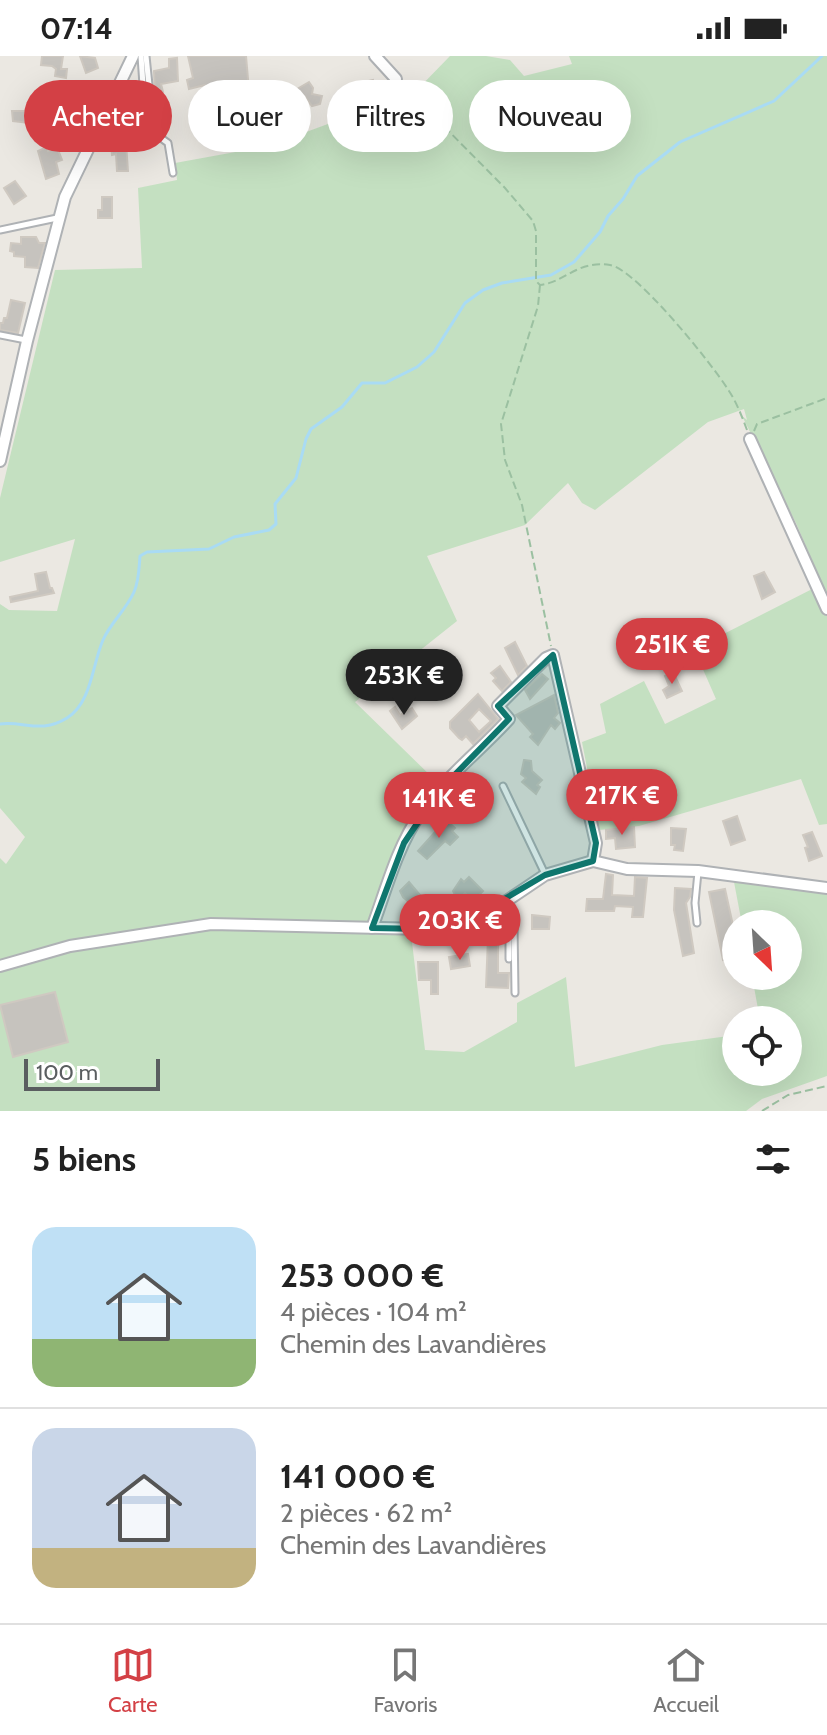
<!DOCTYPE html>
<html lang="fr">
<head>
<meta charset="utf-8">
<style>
	body { margin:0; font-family:Cabin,sans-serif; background:#f6f6f6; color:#222; height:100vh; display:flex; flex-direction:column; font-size:30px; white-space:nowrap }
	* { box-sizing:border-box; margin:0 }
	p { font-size:26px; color:#767676 }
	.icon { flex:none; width:44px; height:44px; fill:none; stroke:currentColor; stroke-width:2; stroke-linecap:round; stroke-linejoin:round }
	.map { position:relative; height:1055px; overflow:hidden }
	.drawer { display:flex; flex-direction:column; background:#fff; flex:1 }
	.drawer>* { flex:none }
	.top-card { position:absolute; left:24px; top:24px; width:780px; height:72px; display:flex; gap:16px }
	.needle { width:52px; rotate:155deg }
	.fabs { position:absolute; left:722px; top:854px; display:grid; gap:16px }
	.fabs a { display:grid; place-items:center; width:80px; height:80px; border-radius:50%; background:#fff; box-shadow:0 8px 32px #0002; font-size:40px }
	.scale { position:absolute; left:24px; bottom:20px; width:136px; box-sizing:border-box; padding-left:8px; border:4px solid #5a5e60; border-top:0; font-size:22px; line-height:28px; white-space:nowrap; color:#5a5e60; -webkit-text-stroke:6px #fff; paint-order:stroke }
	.price { position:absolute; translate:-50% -68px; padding:0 18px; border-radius:28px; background:#d34045; color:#fff; font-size:26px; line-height:52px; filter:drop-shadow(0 2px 4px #0008) }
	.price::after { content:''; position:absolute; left:50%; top:48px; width:24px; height:18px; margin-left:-12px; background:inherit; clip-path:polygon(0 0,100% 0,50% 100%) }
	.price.on { background:#222; color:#fff }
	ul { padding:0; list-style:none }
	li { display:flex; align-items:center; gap:24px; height:200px; padding:0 32px }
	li+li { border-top:2px solid #e0e0e0 }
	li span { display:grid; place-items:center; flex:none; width:224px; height:160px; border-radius:24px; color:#555 }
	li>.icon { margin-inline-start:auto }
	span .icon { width:96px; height:96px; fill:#fffc; stroke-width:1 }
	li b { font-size:34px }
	h2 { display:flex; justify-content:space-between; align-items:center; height:96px; padding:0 32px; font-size:34px }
	.pill { padding:0 28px; border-radius:36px; background:#fff; box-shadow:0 8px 32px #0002; font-size:28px; line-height:72px }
	.pill.on { background:#d34045; color:#fff }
	.status { display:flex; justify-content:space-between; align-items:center; height:56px; padding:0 40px; background:#fff; direction:ltr }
	.status svg { height:22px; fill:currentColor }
	.tab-bar { display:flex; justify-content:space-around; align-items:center; height:112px; border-top:2px solid #e0e0e0; background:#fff; font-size:22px; color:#767676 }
	.tab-bar a { display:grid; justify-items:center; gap:4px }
	.tab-bar .on { color:#d34045 }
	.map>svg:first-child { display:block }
	.green { fill:#c4e0c1 }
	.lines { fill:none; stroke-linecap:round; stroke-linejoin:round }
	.stream { stroke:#a9dbf4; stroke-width:3 }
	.building { fill:#c6c3be; stroke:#cfc9c1; stroke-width:2; fill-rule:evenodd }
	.service-casing { stroke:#afb2b5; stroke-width:9 }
	.minor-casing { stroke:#afb2b5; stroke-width:14 }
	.path { stroke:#9bc0a1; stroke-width:2; stroke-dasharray:8 4; stroke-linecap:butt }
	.service { stroke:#fff; stroke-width:5 }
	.minor { stroke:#fff; stroke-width:10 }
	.marked { fill:#0f766e; fill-opacity:0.2; stroke:#0f766e; stroke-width:6; stroke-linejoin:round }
</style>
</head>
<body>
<div class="status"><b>07:14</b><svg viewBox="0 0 49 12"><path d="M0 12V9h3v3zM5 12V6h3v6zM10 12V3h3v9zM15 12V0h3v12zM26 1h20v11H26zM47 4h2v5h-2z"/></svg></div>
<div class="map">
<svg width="827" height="1055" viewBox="0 0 827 1055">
	<rect width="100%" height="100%" fill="#ebe8e2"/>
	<polygon class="green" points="450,0 486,0 510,4 524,20 572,8 569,0 827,0 827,768 819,769 801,723 639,770 599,774 582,686 606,677 600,648 644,625 665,668 716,643 694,593 822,528 796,467 742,360 747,364 744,353 708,366 595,454 582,447 568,427 525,469 427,500 457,565 355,646 436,725 406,775 364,877 411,878 425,994 464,996 517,966 517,947 566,921 575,1011 662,989 736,979 736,1016 788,1016 788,964 760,964 752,920 788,920 788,868 742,868 734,826 827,837 827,1020 762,1043 746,1055 0,1055 0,802 6,808 25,781 0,752 0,548 9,554 57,555 75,483 0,506 0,442 55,214 142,212 138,132 177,124 175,107 268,90 415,36"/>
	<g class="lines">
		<path class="stream" d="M 0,668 C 25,665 41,678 67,662 C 92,646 92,609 103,584 C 111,566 126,554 134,536 C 139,525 139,512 140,500 L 147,496 L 209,493 L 234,481 L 269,474 L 276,468 L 275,448 L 296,422 L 306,383 L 311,373 L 342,351 L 362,327 L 385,327 L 417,311 L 434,296 L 465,247 L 483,234 L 502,227 L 551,219 L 574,206 L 600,176 L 608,160 L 623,143 L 637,120 L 680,86 L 774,45 L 822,0"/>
	</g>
	<g class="building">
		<polygon points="42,0 63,0 61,13 67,13 66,22 55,20 56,13 52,10 41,9"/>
		<polygon points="80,0 95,2 98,12 86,17"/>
		<polygon points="188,0 246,0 250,46 207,50 205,29 189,33 187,24 193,22"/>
		<polygon points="177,2 178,25 161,28 163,36 155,37 154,15 169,12 169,3"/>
		<polygon points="373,24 376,35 372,38 357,42 355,37 350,38 347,30"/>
		<polygon points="309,26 313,32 312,38 322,40 320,48 312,50 305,41 298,45 292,36"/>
		<polygon points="39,45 46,49 43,54 64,57 75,57 92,50 94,45 101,48 94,62 79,68 55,66 56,56 38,68 13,65 12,55 31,55"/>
		<polygon points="272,52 274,56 282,54 284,63 267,68 265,54"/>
		<polygon points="121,54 139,54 140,67 129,67 130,72 122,72"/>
		<polygon points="126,87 128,115 117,115 116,98 112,99 111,88"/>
		<polygon points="47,91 48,95 57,91 62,104 56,106 59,118 46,123 38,95"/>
		<polygon points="15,125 26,140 14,148 4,132"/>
		<polygon points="102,141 112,141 112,162 98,162 98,154 102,154"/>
		<polygon points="21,181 36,181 39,187 45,187 38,212 25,211 25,201 14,200 14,196 10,195 11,187 21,188"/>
		<polygon points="11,244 25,247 18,277 0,274 0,267 3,267 4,262 7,262"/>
		<polygon points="46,516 50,532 52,532 54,537 11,546 10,541 38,535 35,518"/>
		<polygon points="764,516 775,536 762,543 754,520"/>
		<polygon points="515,586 527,610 518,619 505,592"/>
		<polygon points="500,610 511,626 502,635 493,625 496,622 491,617"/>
		<polygon points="673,616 682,635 667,642 663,634 669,630 665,620"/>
		<polygon points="542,618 548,623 530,643 525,634"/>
		<path d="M 478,638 L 498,663 L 473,688 L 466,680 L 462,684 L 459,682 L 450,672 L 450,666 ZM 479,653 L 491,665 L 479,676 L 469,664 Z"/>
		<polygon points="554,639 558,657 554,662 560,667 555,673 551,669 538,689 530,681 533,678 516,659"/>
		<polygon points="395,651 400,659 412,652 417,660 402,673 390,655"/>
		<polygon points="524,704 531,705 532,715 542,724 537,729 540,731 536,738 522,726 526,722 521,718"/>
		<polygon points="737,760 745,784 731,789 723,765"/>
		<polygon points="446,764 455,772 452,775 458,781 450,789 445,785 427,803 418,795"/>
		<polygon points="634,771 635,791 616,793 615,782 606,783 606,774"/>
		<polygon points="671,772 686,773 683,795 674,794 675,789 671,789"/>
		<polygon points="812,776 822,800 809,805 805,792 808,791 803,779"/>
		<polygon points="606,818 613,819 612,839 634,840 635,821 647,822 643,861 632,861 633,851 615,850 614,855 586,855 587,843 603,843"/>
		<polygon points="469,821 483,835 479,839 483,843 477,849 465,837 458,844 453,835 461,823 464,826"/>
		<polygon points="409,826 430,851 423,858 403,841 400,835"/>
		<polygon points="675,832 691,833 690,841 686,847 694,897 683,900 674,854"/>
		<polygon points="725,833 736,883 736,901 723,904 709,836"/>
		<polygon points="532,859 550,861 549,873 532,873"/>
		<polygon points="482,871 504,871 504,882 498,882 498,917 509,917 508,932 486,931 488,882 482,882"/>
		<polygon points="468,898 470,910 451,913 449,901"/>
		<polygon points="418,906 438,906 438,938 431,938 431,924 419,924"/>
		<polygon points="55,936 68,986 13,1001 0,949"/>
	</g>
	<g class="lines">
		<defs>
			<g id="service">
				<polyline points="141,0 146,73"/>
				<polyline points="146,0 154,77 168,87 173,117"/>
				<polyline points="0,174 57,162"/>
				<polyline points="0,279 26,284"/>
				<polyline points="503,730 545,818"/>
				<polyline points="509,852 514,868 515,937"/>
				<polyline points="509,858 509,903"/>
				<polyline points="697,867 695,847 698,816"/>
			</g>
			<g id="minor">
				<polyline points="375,0 396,23"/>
				<polyline points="750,383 827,553"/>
				<polyline points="0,405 27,285 65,141 133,0"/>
				<path d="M 372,872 C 386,834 397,791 420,758 C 444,722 480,695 509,663 L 498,650 L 546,602 L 553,599 L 596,787 L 593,805"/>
				<polyline points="0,910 70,890 211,868 423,873 467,865 505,846 545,819 593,805 627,813 698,815 827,832"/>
			</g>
		</defs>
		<use href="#service" class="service-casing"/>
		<use href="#minor" class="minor-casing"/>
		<g class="path">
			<path d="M 402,28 L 505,132 L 533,165 L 536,175 L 536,225 L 540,229 C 566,226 577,204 610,209 C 636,213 713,309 729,335 C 737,347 742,361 747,374"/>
			<polyline points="540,229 538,250 501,368 505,404 522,449 551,590"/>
			<polyline points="754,375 757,368 827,342"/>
			<polyline points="762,1055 788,1039 827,1030"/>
		</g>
		<use href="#service" class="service"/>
		<use href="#minor" class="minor"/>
	</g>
	<path class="marked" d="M 553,599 L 596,787 L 593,805 L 545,819 L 467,865 L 423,873 L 372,872 L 404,787 L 439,735 L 509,663 L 498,650 Z"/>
</svg>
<div class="fabs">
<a><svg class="needle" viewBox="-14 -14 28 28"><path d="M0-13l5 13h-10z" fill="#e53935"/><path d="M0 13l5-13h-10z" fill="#767676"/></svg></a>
<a><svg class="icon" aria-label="locate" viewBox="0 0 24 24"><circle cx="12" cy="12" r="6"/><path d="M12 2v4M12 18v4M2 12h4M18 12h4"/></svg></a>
</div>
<div class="scale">100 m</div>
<b class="price" style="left:672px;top:630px">251K €</b>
<b class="price on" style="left:404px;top:661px">253K €</b>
<b class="price" style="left:622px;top:781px">217K €</b>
<b class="price" style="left:439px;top:784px">141K €</b>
<b class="price" style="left:460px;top:906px">203K €</b>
<div class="top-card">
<a class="pill on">Acheter</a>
<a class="pill">Louer</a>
<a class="pill">Filtres</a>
<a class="pill">Nouveau</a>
</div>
</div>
<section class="drawer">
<h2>5 biens<svg class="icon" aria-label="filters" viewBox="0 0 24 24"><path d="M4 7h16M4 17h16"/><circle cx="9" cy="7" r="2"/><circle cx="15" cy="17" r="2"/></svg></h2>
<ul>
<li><span style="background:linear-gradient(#bfe0f5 70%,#8fb573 0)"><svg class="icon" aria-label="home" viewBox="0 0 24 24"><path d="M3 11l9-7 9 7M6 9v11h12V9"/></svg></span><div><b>253 000 €</b><p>4 pièces · 104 m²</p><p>Chemin des Lavandières</p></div></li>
<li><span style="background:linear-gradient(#c9d6e8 75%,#c2b280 0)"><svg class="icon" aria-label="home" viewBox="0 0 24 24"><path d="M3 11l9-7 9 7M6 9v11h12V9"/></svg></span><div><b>141 000 €</b><p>2 pièces · 62 m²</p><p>Chemin des Lavandières</p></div></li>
</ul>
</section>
<nav class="tab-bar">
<a class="on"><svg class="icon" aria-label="map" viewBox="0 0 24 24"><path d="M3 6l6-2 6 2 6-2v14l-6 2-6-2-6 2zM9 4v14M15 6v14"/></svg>Carte</a>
<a><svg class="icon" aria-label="saved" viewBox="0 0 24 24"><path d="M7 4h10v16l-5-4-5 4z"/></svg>Favoris</a>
<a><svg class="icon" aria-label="home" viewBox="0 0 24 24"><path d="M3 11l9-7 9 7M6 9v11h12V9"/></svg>Accueil</a>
</nav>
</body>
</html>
